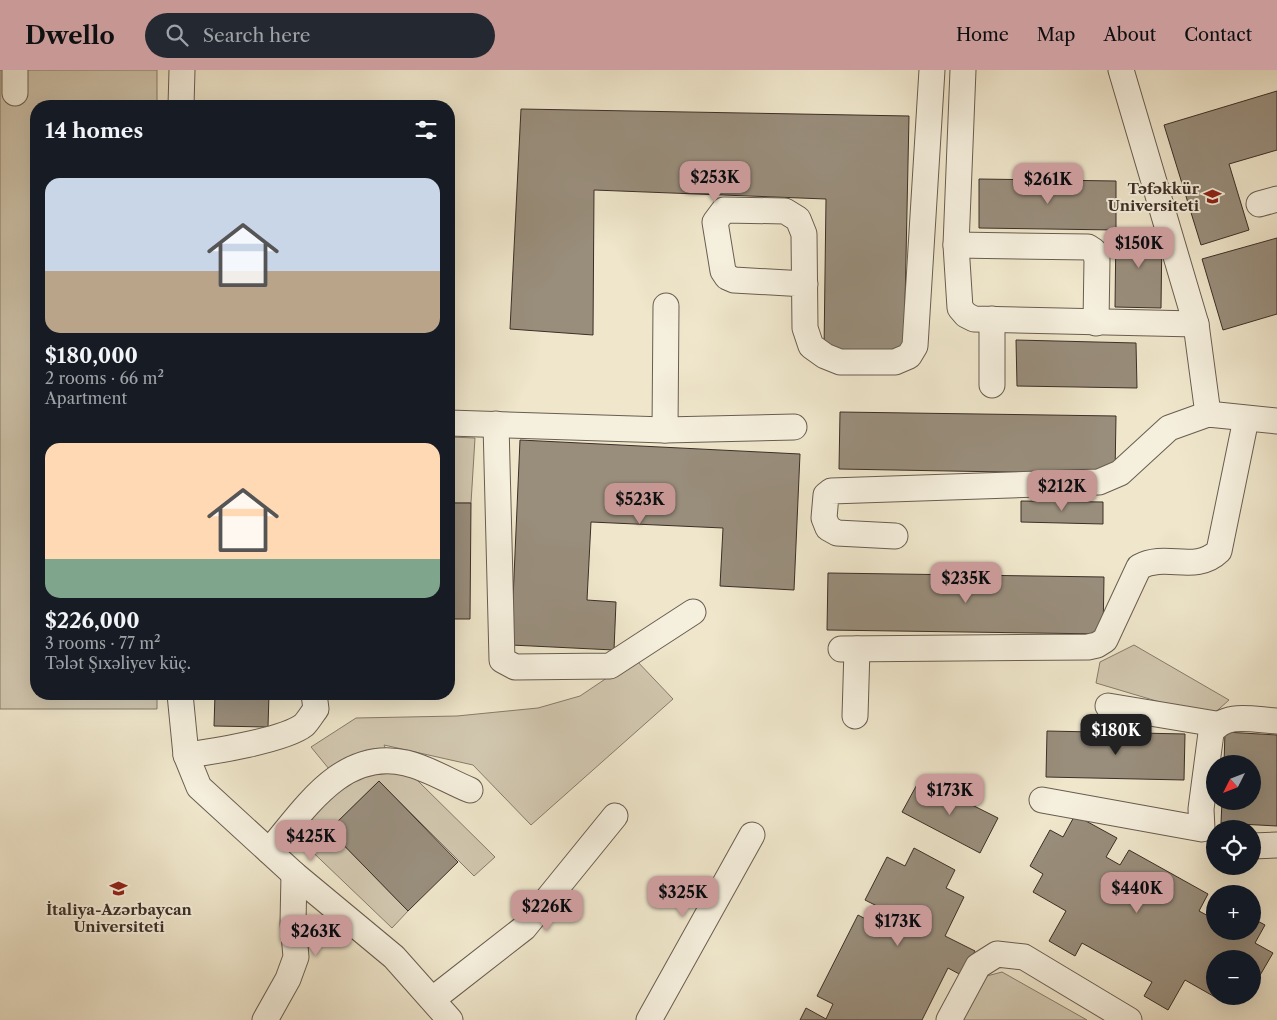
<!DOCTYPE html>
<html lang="en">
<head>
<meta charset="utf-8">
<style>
	body { margin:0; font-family:"Libre Caslon Text",serif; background:#242831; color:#f1f3f6; height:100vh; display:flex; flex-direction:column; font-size:19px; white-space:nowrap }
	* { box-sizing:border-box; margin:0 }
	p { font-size:16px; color:#9ea1a6 }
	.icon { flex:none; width:28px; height:28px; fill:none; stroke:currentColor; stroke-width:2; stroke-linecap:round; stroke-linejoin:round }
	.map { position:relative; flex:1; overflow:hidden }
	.sheet { position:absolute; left:30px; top:30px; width:425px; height:600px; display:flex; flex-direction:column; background:#171b24; border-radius:20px; box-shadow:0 5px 20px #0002 }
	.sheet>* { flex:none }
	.needle { width:32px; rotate:228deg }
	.buttons { position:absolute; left:1206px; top:685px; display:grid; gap:10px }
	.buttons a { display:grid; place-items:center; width:55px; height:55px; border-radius:50%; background:#171b24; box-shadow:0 5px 20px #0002; font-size:25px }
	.price { position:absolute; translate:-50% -42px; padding:0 11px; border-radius:10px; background:#c59692; color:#111; font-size:16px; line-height:32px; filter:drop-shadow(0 1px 2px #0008) }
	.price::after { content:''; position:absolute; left:50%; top:30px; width:15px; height:11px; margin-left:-8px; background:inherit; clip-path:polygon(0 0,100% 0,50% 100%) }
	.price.active { background:#222; color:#fff }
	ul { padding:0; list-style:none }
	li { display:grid; align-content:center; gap:10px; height:265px; padding:0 15px }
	li span { display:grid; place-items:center; height:155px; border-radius:15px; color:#555 }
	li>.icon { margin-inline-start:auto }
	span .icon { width:90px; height:90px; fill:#fffc; stroke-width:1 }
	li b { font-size:21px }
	h2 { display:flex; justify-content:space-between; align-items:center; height:60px; padding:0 15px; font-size:21px }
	header { display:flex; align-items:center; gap:30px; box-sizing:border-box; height:70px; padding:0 25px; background:#c59692; color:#111 }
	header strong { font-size:24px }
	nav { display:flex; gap:28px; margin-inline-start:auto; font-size:18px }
	.search { width:350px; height:45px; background:#242831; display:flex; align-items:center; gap:12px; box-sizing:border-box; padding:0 18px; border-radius:28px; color:#9ea1a6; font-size:19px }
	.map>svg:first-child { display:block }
	.green { fill:#d1c7af; stroke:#867b6b }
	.building { fill:#998e7c; stroke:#3c2f27 }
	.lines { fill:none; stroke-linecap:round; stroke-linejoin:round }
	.minor-casing { stroke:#695d50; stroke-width:27 }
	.minor { stroke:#f5efdd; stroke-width:25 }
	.labels { text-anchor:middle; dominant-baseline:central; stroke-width:4; stroke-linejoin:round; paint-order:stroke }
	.poi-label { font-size:15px; font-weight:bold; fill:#3c2f27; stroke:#f5efdd; text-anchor:end }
</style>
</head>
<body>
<header>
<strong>Dwello</strong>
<div class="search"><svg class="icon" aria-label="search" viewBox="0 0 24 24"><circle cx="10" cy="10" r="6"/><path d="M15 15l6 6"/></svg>Search here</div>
<nav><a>Home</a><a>Map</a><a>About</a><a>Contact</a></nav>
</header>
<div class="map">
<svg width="1277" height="950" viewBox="0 0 1277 950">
	<rect width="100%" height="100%" fill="#efe6cb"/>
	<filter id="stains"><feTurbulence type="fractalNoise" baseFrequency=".004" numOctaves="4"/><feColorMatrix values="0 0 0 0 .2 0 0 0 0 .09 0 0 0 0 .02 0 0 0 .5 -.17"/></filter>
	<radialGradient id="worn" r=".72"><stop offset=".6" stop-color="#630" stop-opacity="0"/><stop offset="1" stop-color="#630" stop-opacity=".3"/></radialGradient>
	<g class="green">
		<polygon points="0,0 157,0 157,36 36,36 36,624 157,624 157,639 0,639"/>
		<polygon points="449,367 475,368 471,433 449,433"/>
		<polygon points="1134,575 1229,630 1210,647 1096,613 1100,592"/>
		<polygon points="635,589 673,629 531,755 473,695 384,675 395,701 416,709 495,787 474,806 379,711 329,760 408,841 392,858 299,769 318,739 343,716 311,677 356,648 457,646 538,638 580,626"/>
		<polygon points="1002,902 1087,950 960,950 983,907"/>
	</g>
	<g class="building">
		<polygon points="1277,21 1277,80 1229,94 1249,160 1201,175 1164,55"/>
		<polygon points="521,39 909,46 904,282 824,280 826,129 594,120 593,265 510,259"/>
		<polygon points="979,109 1116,111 1116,160 979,158"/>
		<polygon points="1116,160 1162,161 1161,238 1115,237"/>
		<polygon points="1277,168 1277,244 1223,260 1202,189"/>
		<polygon points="1016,270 1136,273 1137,318 1017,316"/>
		<polygon points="840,342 1116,346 1115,404 839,399"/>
		<polygon points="520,370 800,384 794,520 720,516 723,458 591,452 587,530 616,532 614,580 511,575"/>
		<polygon points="1021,431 1103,432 1103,454 1021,452"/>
		<polygon points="449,433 471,433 470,549 449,549"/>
		<polygon points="828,503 1104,507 1103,564 827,560"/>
		<polygon points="215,624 269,624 268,657 214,656"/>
		<polygon points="1047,661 1185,664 1184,710 1046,707"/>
		<polygon points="1225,662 1277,665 1277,756 1221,753 1222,731 1252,731 1252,694 1224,694"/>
		<polygon points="920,709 998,748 980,783 902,742"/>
		<polygon points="379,711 458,792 408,841 329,760"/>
		<polygon points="1075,745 1117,768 1106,787 1120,795 1129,780 1208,824 1199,841 1214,849 1215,847 1215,861 1252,861 1252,848 1265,855 1255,873 1273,883 1252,919 1252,889 1215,889 1215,926 1225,926 1222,931 1185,910 1168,940 1144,926 1152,912 1082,873 1075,886 1049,871 1066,841 1033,822 1043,804 1030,796 1050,760 1063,767"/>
		<polygon points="914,778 955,800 946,818 964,827 945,866 975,881 963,906 948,898 922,950 800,950 806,938 826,949 833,934 817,926 858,845 875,854 883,839 865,830 887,787 905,796"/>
	</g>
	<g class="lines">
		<defs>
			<g id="minor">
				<polyline points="963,0 956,175 960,238 966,245 974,249 1196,254"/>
				<polyline points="1121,0 1196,254 1208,344"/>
				<polyline points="15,23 15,0"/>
				<polyline points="181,36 182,0"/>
				<polyline points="1259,134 1277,129"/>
				<polyline points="956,175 1088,177 1094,181 1097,189 1096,253"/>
				<polyline points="805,214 734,210 727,207 723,201 715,152 724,140 785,141 798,149 804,164 805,258 811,276 825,286 840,292 895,292 909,286 915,276 932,0"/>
				<polyline points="992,315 992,249"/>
				<polyline points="449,353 665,360 794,357"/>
				<polyline points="496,354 502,590 515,597 610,596 693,542"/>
				<polyline points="665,360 666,236"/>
				<polyline points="895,466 837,463 828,458 824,448 826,425 831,421 1099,412 1120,403 1169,358 1208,344 1277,351"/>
				<path d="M 841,579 L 1088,577 L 1097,575 L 1105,570 L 1139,497 C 1167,482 1195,504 1219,481 L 1246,349"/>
				<polyline points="180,624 186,685 199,717 294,804 394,887 450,950"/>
				<polyline points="1108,636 1216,654"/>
				<polyline points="855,646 857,579"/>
				<path d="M 186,685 C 212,682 285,670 304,655 C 308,651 312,644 316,639 L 314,624"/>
				<path d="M 1042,730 L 1202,759 L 1201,739 L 1211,663 C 1225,641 1254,650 1277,651"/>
				<polyline points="1252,776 1277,775"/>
				<path d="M 269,781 C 305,739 342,678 406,693 C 428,698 450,712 470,720"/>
				<polyline points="433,929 524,858 615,746"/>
				<polyline points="265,950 288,909 296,887 293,853 294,804"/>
				<polyline points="649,950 752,765"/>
				<polyline points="949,950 978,896 997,884 1024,887 1129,950"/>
			</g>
		</defs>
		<use href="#minor" class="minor-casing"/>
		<use href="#minor" class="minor"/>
	</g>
	<defs>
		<symbol id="university-bare" viewBox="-9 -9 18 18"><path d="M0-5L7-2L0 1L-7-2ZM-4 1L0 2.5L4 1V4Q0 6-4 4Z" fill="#8f2418" stroke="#f5efdd" stroke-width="2.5" paint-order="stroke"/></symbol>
	</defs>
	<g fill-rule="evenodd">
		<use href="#university-bare" x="1200" y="114" width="25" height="25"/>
		<use href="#university-bare" x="106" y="806" width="25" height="25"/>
	</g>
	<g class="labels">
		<g class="poi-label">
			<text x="1199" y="118">Təfəkkür<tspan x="1199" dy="17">Universiteti</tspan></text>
			<text x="119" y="839" text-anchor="middle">İtaliya-Azərbaycan<tspan x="119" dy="17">Universiteti</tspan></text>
		</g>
	</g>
	<rect width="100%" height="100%" filter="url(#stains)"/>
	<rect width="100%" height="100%" fill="url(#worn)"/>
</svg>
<div class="buttons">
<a><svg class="needle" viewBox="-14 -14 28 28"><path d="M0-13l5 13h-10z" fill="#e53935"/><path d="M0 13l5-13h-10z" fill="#9ea1a6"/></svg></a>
<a><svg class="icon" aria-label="locate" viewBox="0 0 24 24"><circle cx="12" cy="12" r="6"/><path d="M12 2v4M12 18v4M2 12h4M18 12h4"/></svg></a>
<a>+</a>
<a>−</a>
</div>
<b class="price" style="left:715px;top:133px">$253K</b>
<b class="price" style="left:1048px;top:135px">$261K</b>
<b class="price" style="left:1139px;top:199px">$150K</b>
<b class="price" style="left:1062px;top:442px">$212K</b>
<b class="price" style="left:640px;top:455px">$523K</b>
<b class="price" style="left:966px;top:534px">$235K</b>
<b class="price active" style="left:1116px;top:686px">$180K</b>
<b class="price" style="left:950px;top:746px">$173K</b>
<b class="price" style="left:311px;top:792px">$425K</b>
<b class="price" style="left:1137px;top:844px">$440K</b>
<b class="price" style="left:683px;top:848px">$325K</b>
<b class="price" style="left:547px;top:862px">$226K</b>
<b class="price" style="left:898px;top:877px">$173K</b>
<b class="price" style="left:316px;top:887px">$263K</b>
<section class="sheet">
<h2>14 homes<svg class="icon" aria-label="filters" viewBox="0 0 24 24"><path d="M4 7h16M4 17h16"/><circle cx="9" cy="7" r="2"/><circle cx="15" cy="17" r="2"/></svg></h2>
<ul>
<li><span style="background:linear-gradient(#c9d6e8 60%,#b9a48a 0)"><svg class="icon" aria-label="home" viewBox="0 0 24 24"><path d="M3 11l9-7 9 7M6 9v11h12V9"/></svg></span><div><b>$180,000</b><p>2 rooms · 66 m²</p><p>Apartment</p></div></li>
<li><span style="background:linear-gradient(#ffd9b3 75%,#7fa58c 0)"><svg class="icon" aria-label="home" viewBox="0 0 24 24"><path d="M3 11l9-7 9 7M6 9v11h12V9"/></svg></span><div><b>$226,000</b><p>3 rooms · 77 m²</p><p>Tələt Şıxəliyev küç.</p></div></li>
</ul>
</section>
</div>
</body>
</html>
